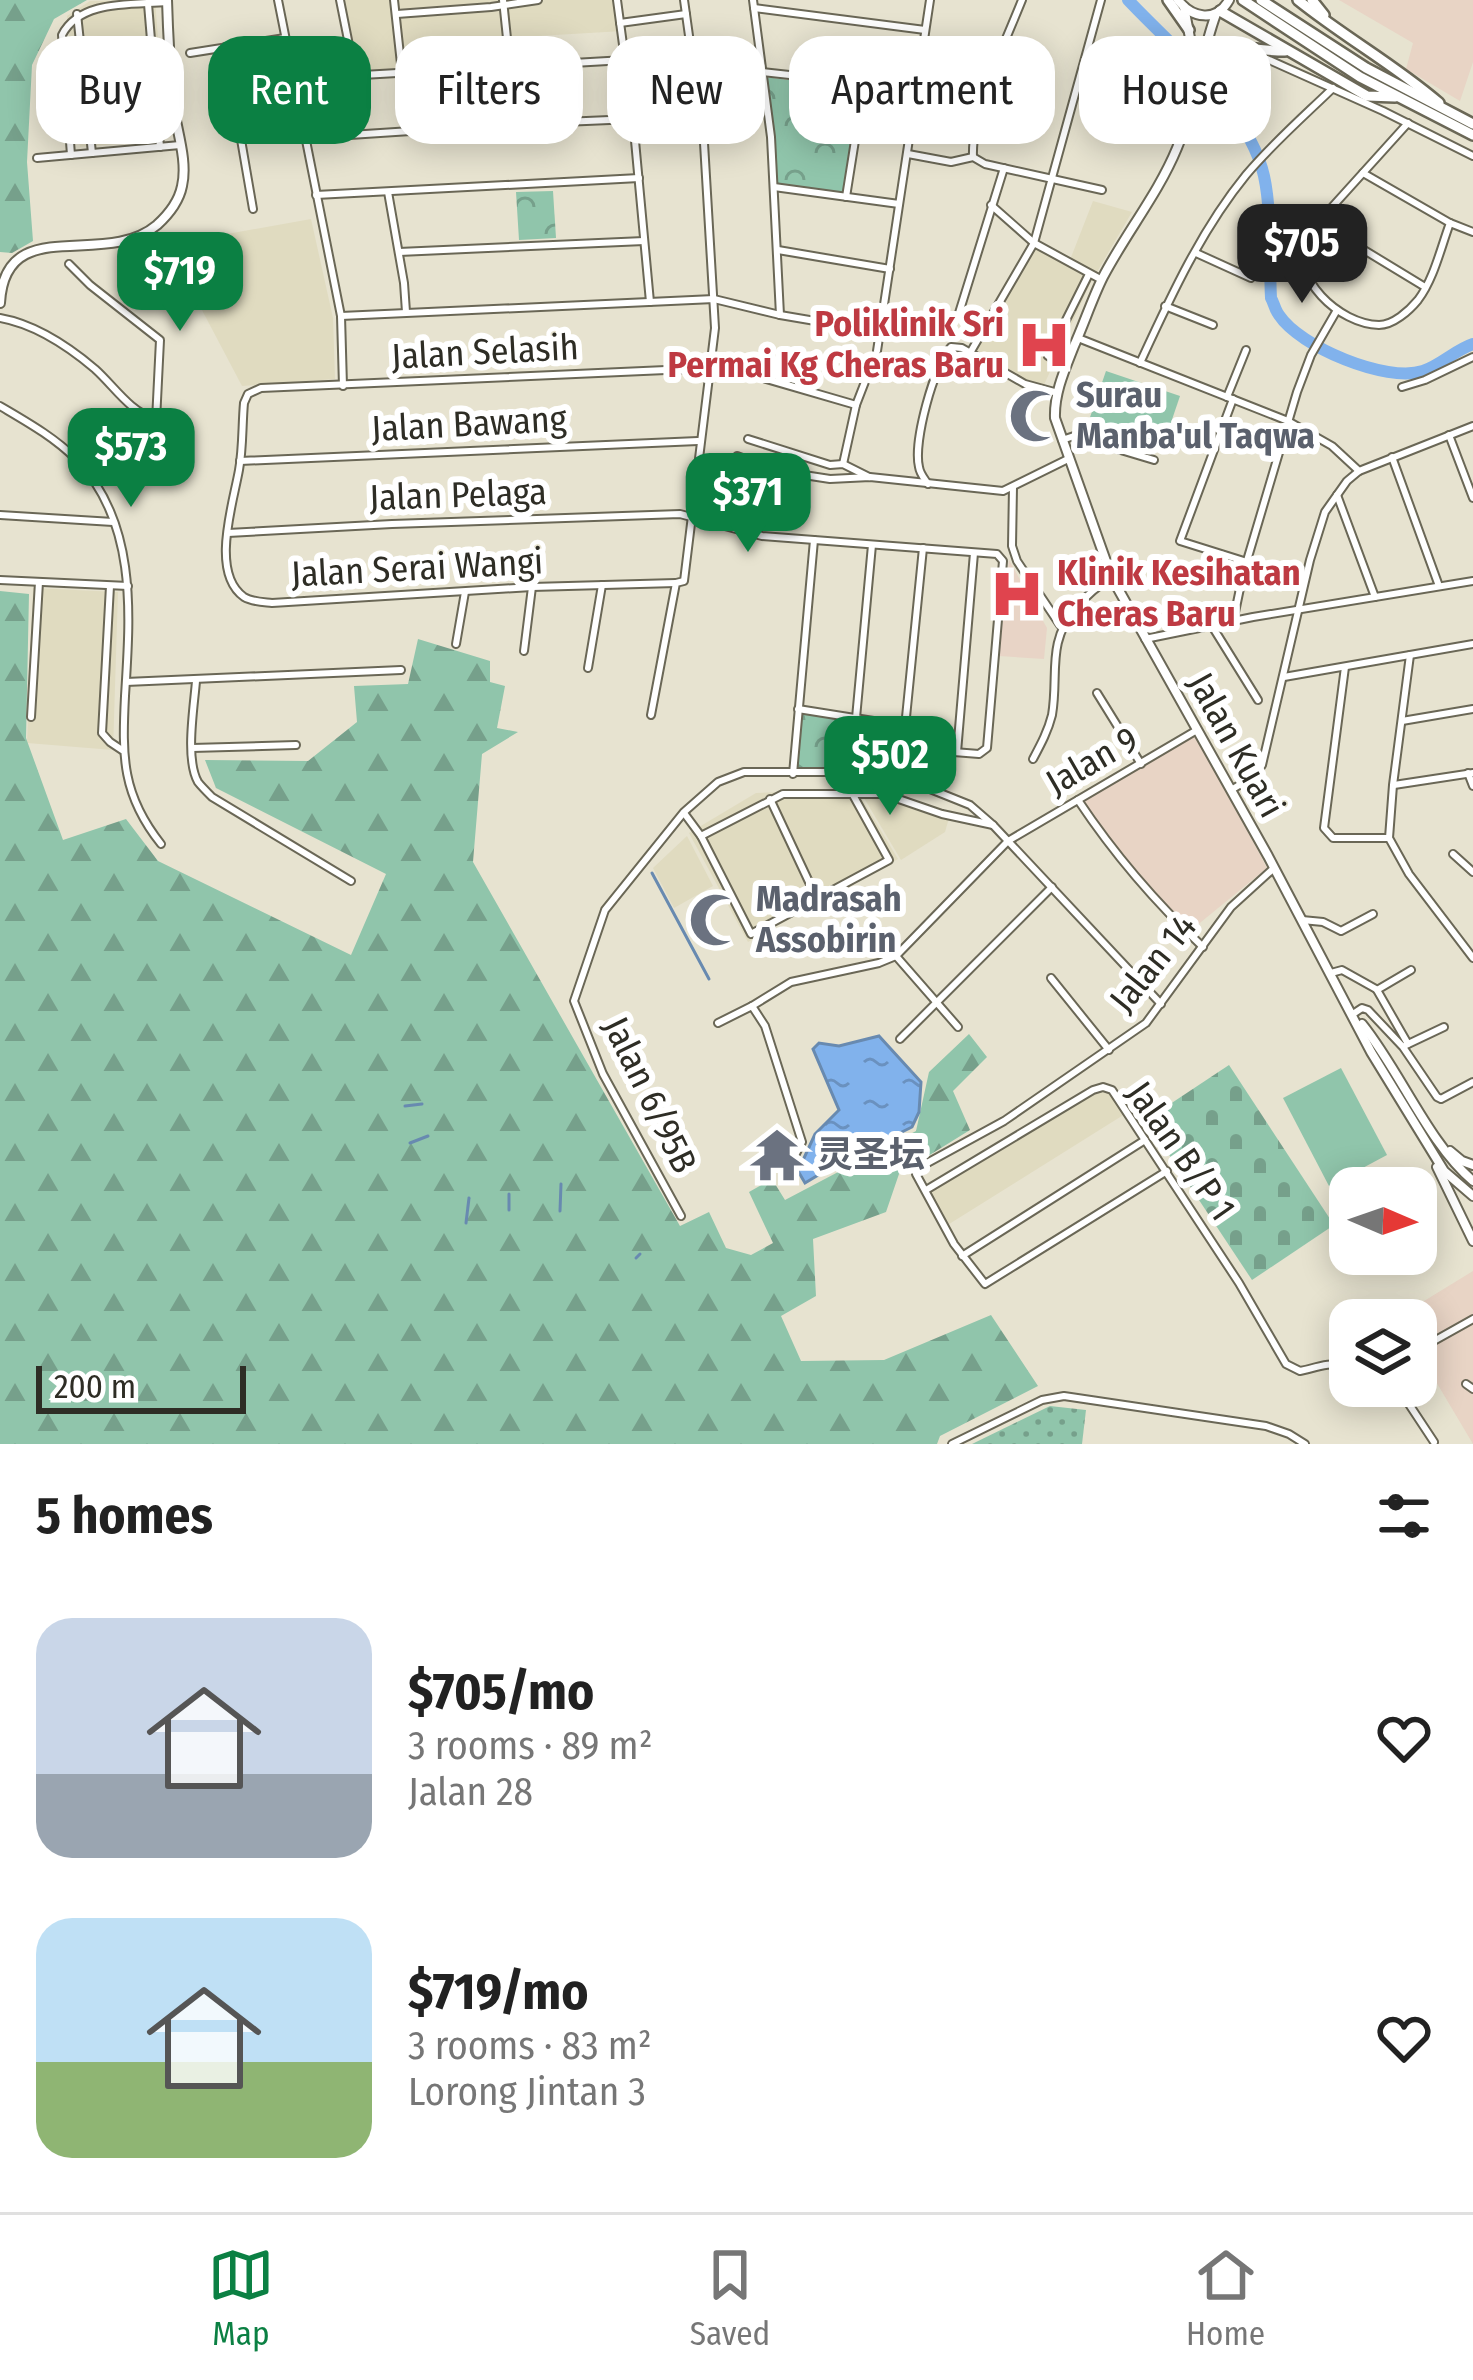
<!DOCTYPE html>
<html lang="en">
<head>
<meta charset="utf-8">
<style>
	body { margin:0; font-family:"Fira Sans Condensed","Noto Sans SC",sans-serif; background:#f6f6f6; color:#222; height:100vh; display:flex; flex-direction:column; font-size:45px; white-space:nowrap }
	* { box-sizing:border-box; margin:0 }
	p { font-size:39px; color:#767676 }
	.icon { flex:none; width:66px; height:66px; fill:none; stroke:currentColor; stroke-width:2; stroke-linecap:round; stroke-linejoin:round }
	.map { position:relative; height:1444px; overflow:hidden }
	.side { display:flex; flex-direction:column; background:#fff; flex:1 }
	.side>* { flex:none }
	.top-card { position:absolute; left:36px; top:36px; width:1401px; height:108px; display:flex; gap:24px }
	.needle { width:78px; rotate:92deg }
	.tools { position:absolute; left:1329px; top:1167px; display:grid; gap:24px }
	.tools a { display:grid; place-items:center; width:108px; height:108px; border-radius:24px; background:#fff; box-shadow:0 6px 30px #0003; font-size:60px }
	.scale { position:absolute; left:36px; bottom:30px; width:210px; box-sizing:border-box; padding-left:12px; border:6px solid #2e2d25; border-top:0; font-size:33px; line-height:42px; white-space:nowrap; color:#2e2d25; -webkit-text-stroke:9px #fff; paint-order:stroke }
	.price { position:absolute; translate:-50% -102px; padding:0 27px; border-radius:24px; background:#0b8043; color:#fff; font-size:39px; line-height:78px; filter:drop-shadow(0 3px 6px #0008) }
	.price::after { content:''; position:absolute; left:50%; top:72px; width:36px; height:27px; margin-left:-18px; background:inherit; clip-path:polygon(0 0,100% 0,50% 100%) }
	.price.on { background:#222; color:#fff }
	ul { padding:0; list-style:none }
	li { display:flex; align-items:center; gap:36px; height:300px; padding:0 36px }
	li span { display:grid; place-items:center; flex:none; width:336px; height:240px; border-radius:36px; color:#555 }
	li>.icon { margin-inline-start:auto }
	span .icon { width:144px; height:144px; fill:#fffc; stroke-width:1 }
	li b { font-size:51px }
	h2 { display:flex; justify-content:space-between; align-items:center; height:144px; padding:0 36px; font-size:51px }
	.pill { padding:0 42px; border-radius:36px; background:#fff; box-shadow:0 6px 30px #0003; font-size:42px; line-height:108px }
	.pill.on { background:#0b8043; color:#fff }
	.dock { display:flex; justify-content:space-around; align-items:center; height:168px; border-top:3px solid #e0e0e0; background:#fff; font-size:33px; color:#767676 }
	.dock a { display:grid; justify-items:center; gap:6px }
	.dock .on { color:#0b8043 }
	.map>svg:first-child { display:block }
	.built { fill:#e0dbc0 }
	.industrial { fill:#e8d4c5 }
	.medical { fill:#e8d4c6 }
	.grass { fill:url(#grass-dots) }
	.forest { fill:url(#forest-firs) }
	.cemetery { fill:url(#cemetery-stones) }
	.park { fill:url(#park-crowns) }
	.pitch { fill:#90c5ab }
	.water { fill:url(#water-ripples); stroke:#688ab0; stroke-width:3 }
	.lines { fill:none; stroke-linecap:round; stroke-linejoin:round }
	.stream { stroke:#688ab0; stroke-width:3 }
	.river { stroke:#81b2ec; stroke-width:12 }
	.minor-casing { stroke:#6a6756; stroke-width:10 }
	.tertiary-casing { stroke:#6a6756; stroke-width:12 }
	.trunk-casing { stroke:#6a6756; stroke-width:14 }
	.minor { stroke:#fff; stroke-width:6 }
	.tertiary { stroke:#fff; stroke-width:8 }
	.trunk { stroke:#fff; stroke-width:9 }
	.labels { text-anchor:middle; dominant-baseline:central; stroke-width:12; stroke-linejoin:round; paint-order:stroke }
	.health-label { font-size:36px; font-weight:bold; fill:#be3a42; stroke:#fff; text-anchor:end }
	.street-label { font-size:36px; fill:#2e2d25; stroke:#fff }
	.worship-label { font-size:36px; font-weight:bold; fill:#5b616d; stroke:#fff; text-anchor:start }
</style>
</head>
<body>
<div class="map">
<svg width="1473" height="1444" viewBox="0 0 1473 1444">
	<defs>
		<pattern id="grass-dots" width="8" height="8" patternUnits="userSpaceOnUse" patternTransform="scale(3)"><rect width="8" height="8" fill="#90c5ab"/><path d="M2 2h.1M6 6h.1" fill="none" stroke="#76a08b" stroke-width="1.8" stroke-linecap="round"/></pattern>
		<pattern id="forest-firs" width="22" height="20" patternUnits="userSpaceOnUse" patternTransform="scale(3)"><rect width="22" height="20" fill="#90c5ab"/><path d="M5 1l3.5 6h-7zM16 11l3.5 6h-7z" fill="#76a08b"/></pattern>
		<pattern id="cemetery-stones" width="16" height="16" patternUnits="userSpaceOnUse" patternTransform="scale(3)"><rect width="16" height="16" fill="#90c5ab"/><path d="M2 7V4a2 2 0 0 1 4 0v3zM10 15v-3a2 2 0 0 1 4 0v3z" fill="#76a08b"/></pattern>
		<pattern id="park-crowns" width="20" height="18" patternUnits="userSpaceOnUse" patternTransform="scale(3)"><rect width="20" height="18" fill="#90c5ab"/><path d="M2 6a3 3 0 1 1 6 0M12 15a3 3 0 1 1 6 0" fill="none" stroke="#76a08b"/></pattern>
		<pattern id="water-ripples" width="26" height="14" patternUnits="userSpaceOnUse" patternTransform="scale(3)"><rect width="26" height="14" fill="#81b2ec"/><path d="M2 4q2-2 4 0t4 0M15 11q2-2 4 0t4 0" fill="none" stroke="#6a91bf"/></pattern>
	</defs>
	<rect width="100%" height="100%" fill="#e7e3d0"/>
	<g class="built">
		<polygon points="155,0 166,140 80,147 67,16 90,1"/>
		<polygon points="344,0 619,0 623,31 505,38 507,65 357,70"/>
		<polygon points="1093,201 1132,212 1090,284 1043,387 1037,386 974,352 1035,247 1068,265"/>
		<polygon points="311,219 333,318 335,379 242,386 193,293 194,240"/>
		<polygon points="33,588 118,592 113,750 27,743"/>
		<polygon points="856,789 898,859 748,942 689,833 756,793"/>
		<polygon points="864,798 886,798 949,818 945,832 901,860"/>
		<polygon points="687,836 713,886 674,908 653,868"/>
		<polygon points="1103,1090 1110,1092 1125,1114 946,1226 929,1191 1095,1092"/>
	</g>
	<g class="industrial">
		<polygon points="1339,0 1473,0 1473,62 1460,101 1406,69 1413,43"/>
		<polygon points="1196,734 1267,868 1190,931 1106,836 1082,801"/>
		<polygon points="1473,1271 1473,1444 1416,1348 1416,1320 1400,1320 1398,1317"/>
	</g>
	<polygon class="medical" points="1009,560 1047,628 1044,659 999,656"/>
	<polygon class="grass" points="1050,1406 1086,1410 1082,1444 972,1444"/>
	<g class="forest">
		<polygon points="0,0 87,0 54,19 32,65 27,162 33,241 12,253 0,252"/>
		<polygon points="0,591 29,594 26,738 63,840 126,819 158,861 351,955 386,874 216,788 205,760 308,761 357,722 354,686 408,684 418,639 490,661 490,682 505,686 497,728 518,732 482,754 473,862 680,1226 709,1212 726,1248 751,1255 773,1243 749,1192 772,1179 785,1200 916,1131 929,1072 969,1034 987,1057 953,1091 970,1130 899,1174 886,1212 813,1239 816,1296 781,1316 801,1361 884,1360 991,1315 1038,1386 940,1436 937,1444 0,1444"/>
	</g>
	<polygon class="cemetery" points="1229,1065 1334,1225 1252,1280 1146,1120"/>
	<g class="park">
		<polygon points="765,77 861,89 846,197 774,187"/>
		<polygon points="553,191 556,238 519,240 516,192"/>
		<polygon points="798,709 905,726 900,777 853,772 793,774"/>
	</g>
	<g class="pitch">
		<polygon points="1106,371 1180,396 1161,452 1087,426"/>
		<polygon points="1341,1068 1387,1155 1329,1186 1283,1098"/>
	</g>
	<polygon class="water" points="879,1036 921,1082 919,1112 912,1127 835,1165 805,1183 798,1171 815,1134 839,1110 813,1049 819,1043 839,1046"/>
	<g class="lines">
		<g class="stream">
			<polyline points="652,873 709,979"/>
			<polyline points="405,1106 422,1104"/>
			<polyline points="410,1143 428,1136"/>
			<polyline points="509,1194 509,1210"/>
			<polyline points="560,1211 561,1184"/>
			<polyline points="466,1223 469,1198"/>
			<polyline points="636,1258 640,1254"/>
		</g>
		<path class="river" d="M 1128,0 C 1174,49 1249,109 1264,176 C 1272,213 1269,259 1271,298 C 1274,303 1275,310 1279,315 C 1300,347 1386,383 1423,371 C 1441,365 1455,350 1473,344"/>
		<defs>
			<g id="minor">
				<polyline points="278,0 341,316 343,386"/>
				<polyline points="340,0 355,75"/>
				<polyline points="394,0 402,73"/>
				<polyline points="503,0 510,67"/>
				<polyline points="617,0 633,119 650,302"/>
				<polyline points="753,0 771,137 780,315"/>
				<polyline points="148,4 160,147"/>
				<polyline points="754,8 925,30"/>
				<polyline points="77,14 92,153"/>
				<polyline points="397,14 491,7 538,0"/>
				<polyline points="620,23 686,14"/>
				<polyline points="225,47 253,209"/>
				<polyline points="190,53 285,38"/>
				<polyline points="1215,60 1226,65 1247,55 1267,59 1383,111 1473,156"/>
				<polyline points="762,72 917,89"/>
				<polyline points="293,79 625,60"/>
				<path d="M 1408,123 L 1305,237 C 1290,278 1339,324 1379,325 C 1393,325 1409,311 1418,300 C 1434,279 1441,247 1450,223"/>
				<polyline points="304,138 516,124 633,119"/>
				<polyline points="908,154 951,162 973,157 985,164 1102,190"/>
				<path d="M 71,155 L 62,35 C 80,0 130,5 167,2"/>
				<path d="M 973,157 C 971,112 1005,43 1022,0"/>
				<polyline points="37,158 180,145"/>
				<polyline points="1363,173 1450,223 1473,232"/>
				<polyline points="774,187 899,204"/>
				<polyline points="388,192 404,283 406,312"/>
				<polyline points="316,195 639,178"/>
				<polyline points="846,197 864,84"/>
				<polyline points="991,205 1034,243 1102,280"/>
				<polyline points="1318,222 1425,287"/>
				<polyline points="778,250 890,269"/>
				<polyline points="399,252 644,241"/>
				<polyline points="1196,253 1251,278"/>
				<polyline points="69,264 90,285 160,340 154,461"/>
				<polyline points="1165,306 1213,325"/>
				<polyline points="959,313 1004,168"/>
				<polyline points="341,316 714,299 780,315 880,332"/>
				<path d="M 0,318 C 34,324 69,347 95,369 C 114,386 130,412 155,419"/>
				<polyline points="1078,338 1288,421 1332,446 1359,471"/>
				<polyline points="877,351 930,0"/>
				<polyline points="970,353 1034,243 1101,0"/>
				<path d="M 1140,363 C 1170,298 1201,230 1246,175 C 1272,144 1304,116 1333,88"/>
				<polyline points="1066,367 1048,356 1089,274"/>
				<polyline points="740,375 756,376 856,405"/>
				<polyline points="1402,387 1425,380 1473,357"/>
				<polyline points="1227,397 1246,350"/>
				<polyline points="1233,399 1180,541 1247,562"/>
				<path d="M 0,406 C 27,422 54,437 76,459 C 138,523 130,615 125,696 C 122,757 122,795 161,844"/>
				<polyline points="1449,435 1473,498"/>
				<polyline points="748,439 830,465 843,464 869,477"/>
				<polyline points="1062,440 1074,436 1154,460"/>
				<polyline points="737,456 778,471 830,479 870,477 1003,491 1068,459"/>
				<polyline points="1392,457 1439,586"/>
				<polyline points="240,461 698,441"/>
				<polyline points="843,464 856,405 868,374"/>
				<path d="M 928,484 C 924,478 920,474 919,467 C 913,442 934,365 951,347 L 962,348 L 1025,384 L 1058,393"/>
				<polyline points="1013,487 1012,546 1017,561 1060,625"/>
				<polyline points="1337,495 1375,597"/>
				<polyline points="0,515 113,522"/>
				<polyline points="228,533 392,524 680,514 762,536 997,554 1003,561 987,748 979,754 903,748"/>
				<polyline points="0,580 128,586"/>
				<path d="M 676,583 L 532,587 L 272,603 C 263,602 252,602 244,597 C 210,573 233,504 239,470 C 243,448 242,425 244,403 L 248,394 L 261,388 L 711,368"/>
				<polyline points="110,586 102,733 110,742 122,750"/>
				<polyline points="1233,622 1243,574 1297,392 1311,355 1337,310"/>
				<polyline points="1212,626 1258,700"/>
				<polyline points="1145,639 1253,617 1473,581"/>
				<polyline points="456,644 465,592"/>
				<polyline points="524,651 532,587"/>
				<polyline points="1410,655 1393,785 1389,838 1409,874 1473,958"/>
				<polyline points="1345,667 1324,828 1333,838 1389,838"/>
				<polyline points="588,668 602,585"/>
				<polyline points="1284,677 1473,644"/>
				<path d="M 196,681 C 194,707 185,759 198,782 C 201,786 208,793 212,797 L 351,881"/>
				<polyline points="126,682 401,670"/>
				<polyline points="1097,693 1141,764"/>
				<polyline points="798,709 905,726"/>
				<polyline points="651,715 676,583 684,581 715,328 704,143 684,0"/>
				<polyline points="31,717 39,582"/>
				<polyline points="856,718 872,545"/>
				<polyline points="1402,721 1473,709"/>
				<polyline points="192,748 296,745"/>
				<polyline points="957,752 974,553"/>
				<path d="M 1033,759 C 1041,744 1048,731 1052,715 C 1059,674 1046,643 1076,608 C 1086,596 1098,585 1112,578"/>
				<polyline points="1468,773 1473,786"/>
				<polyline points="793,774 814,540"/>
				<polyline points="900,777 923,548"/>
				<polyline points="1394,785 1473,773"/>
				<polyline points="1231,790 1256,775 1262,765 1310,560 1325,512 1347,481 1359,471 1473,426"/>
				<polyline points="770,799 817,899"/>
				<path d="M 1078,800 C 1114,854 1155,902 1203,947"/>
				<polyline points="684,813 701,836 751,934 889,860 853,795 853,772"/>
				<polyline points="701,836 783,794 884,794 942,814 993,825"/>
				<polyline points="1453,854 1473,872"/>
				<polyline points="1302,920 1323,922 1341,931 1373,914"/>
				<polyline points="896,956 958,1027"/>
				<polyline points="1331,973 1342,970 1376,989"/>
				<polyline points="1051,978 1109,1050"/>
				<polyline points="752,1006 765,1026 802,1142 784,1177"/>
				<polyline points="1353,1014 1362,1008 1368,1010 1403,1047 1437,1097 1441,1099 1473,1082"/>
				<polyline points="718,1023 752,1006 791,982 879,963 896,956 1008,841 1197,730"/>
				<polyline points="900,1039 1052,887"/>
				<polyline points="1408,1044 1377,990 1411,970"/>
				<polyline points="1406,1045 1444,1027"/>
				<polyline points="1167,1171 985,1284 954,1244 916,1174 918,1168 1004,1121 1146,1023 1231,907 1274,868"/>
				<path d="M 926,1190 L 1093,1090 L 1103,1087 L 1112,1090 L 1239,1283 L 1286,1364 L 1300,1371 C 1323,1367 1327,1359 1350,1370"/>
				<polyline points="681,1216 603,1074 574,1001 605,910 684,812 718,782 744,772 853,772 900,777 970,805 993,825 1161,1004"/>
				<polyline points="962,1256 1145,1140"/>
				<polyline points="1416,1351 1473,1319"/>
				<polyline points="1466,1384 1473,1389"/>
				<polyline points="1382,1386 1401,1395"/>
				<polyline points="1397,1386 1434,1442"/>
				<polyline points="952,1444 1042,1400 1064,1396 1266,1426 1289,1434 1305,1444"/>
			</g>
			<g id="tertiary">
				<path d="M 1178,0 C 1192,18 1216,23 1229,0"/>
				<polyline points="1184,7 1190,38 1191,95"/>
				<path d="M 1216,14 C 1200,58 1195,105 1177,148 C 1158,194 1126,233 1103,277 C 1092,299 1084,324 1074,346 C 1065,369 1054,393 1055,418 L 1112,578 L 1268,856 L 1371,1052 L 1444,1171 L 1473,1196"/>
				<path d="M 0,303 C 5,211 104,270 157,225 C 168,215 179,201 182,186 C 188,160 176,129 173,103 C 170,69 168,34 167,0"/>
				<path d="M 1362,1024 C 1400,1071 1429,1144 1473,1181"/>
				<polyline points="1450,1151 1462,1161 1473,1165"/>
				<polyline points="1437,1167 1473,1241"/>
			</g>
			<g id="trunk">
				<polyline points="1168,0 1189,30"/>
				<polyline points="1243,0 1360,77 1473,135"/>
				<polyline points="1261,0 1366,68 1473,124"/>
				<path d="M 1298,0 C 1344,37 1395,65 1439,103"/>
				<polyline points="1312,0 1324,15"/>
				<polyline points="1220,11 1367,96 1395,97"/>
				<path d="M 1196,91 C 1227,30 1230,51 1285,51"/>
			</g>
		</defs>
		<use href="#minor" class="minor-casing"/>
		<use href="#tertiary" class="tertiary-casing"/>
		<use href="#trunk" class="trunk-casing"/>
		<use href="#minor" class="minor"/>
		<use href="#tertiary" class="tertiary"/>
		<use href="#trunk" class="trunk"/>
	</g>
	<defs>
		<symbol id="hospital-bare" viewBox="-9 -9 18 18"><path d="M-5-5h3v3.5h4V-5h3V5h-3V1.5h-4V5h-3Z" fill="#e0444e" stroke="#fff" stroke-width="2.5" paint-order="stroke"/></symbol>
		<symbol id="mosque-bare" viewBox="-9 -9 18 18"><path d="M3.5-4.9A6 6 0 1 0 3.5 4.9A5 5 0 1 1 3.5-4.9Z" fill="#6b7280" stroke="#fff" stroke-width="2.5" paint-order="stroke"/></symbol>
		<symbol id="temple-bare" viewBox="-9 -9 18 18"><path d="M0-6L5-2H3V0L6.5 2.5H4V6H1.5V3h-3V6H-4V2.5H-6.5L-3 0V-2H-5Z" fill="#6b7280" stroke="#fff" stroke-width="2.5" paint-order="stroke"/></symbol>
	</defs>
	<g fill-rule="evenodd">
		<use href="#hospital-bare" x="1006" y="307" width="76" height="76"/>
		<use href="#mosque-bare" x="998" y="378" width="76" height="76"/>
		<use href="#hospital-bare" x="979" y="556" width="76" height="76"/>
		<use href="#mosque-bare" x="678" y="882" width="76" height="76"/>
		<use href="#temple-bare" x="739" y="1117" width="76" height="76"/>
	</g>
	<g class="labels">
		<g class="health-label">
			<text x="1004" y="324">Poliklinik Sri<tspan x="1004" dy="41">Permai Kg Cheras Baru</tspan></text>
			<text x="1057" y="573" text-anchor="start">Klinik Kesihatan<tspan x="1057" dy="41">Cheras Baru</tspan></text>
		</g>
		<g class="street-label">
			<text transform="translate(485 352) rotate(-3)">Jalan Selasih</text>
			<text transform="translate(469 424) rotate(-3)">Jalan Bawang</text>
			<text transform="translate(458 495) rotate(-2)">Jalan Pelaga</text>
			<text transform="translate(417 568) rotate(-3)">Jalan Serai Wangi</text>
			<text transform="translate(1236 745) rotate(61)">Jalan Kuari</text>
			<text transform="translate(1092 761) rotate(-30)">Jalan 9</text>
			<text transform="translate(1153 963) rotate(-51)">Jalan 14</text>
			<text transform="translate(650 1095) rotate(64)">Jalan 6/95B</text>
			<text transform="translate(1181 1151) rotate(55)">Jalan B/P 1</text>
		</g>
		<g class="worship-label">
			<text x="1076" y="395">Surau<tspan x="1076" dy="41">Manba'ul Taqwa</tspan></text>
			<text x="756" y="899">Madrasah<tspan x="756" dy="41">Assobirin</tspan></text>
			<text x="817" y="1155">灵圣坛</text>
		</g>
	</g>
</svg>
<div class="tools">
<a><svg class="needle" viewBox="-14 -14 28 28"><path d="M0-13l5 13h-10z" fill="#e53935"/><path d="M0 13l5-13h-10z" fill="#767676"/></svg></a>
<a><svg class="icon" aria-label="layers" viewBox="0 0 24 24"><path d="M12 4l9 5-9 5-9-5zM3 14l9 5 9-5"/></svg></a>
</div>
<div class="scale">200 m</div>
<b class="price on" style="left:1302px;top:306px">$705</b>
<b class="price" style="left:180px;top:334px">$719</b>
<b class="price" style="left:131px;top:510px">$573</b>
<b class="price" style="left:748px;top:555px">$371</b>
<b class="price" style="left:890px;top:818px">$502</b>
<div class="top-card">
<a class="pill">Buy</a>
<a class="pill on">Rent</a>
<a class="pill">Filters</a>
<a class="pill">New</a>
<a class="pill">Apartment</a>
<a class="pill">House</a>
</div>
</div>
<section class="side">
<h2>5 homes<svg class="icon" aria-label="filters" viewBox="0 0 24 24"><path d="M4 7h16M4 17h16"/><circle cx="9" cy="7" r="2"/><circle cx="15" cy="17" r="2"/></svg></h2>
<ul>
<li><span style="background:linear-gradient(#c9d6e8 65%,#9aa5b1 0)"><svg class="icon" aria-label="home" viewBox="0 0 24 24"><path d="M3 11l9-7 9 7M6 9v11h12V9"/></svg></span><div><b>$705/mo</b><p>3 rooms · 89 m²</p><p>Jalan 28</p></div><svg class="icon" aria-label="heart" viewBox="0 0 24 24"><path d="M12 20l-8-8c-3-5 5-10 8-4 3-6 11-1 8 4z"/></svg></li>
<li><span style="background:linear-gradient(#bfe0f5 60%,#8fb573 0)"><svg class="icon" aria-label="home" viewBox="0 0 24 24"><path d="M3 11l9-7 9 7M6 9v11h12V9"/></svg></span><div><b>$719/mo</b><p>3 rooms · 83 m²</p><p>Lorong Jintan 3</p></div><svg class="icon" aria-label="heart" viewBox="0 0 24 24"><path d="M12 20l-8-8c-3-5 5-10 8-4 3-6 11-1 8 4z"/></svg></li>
</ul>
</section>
<nav class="dock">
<a class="on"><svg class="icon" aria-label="map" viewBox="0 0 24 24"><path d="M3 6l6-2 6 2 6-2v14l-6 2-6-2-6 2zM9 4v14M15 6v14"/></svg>Map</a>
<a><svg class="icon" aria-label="saved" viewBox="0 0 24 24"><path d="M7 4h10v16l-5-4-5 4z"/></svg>Saved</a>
<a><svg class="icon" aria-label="home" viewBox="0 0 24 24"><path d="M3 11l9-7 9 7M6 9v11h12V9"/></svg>Home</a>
</nav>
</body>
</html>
